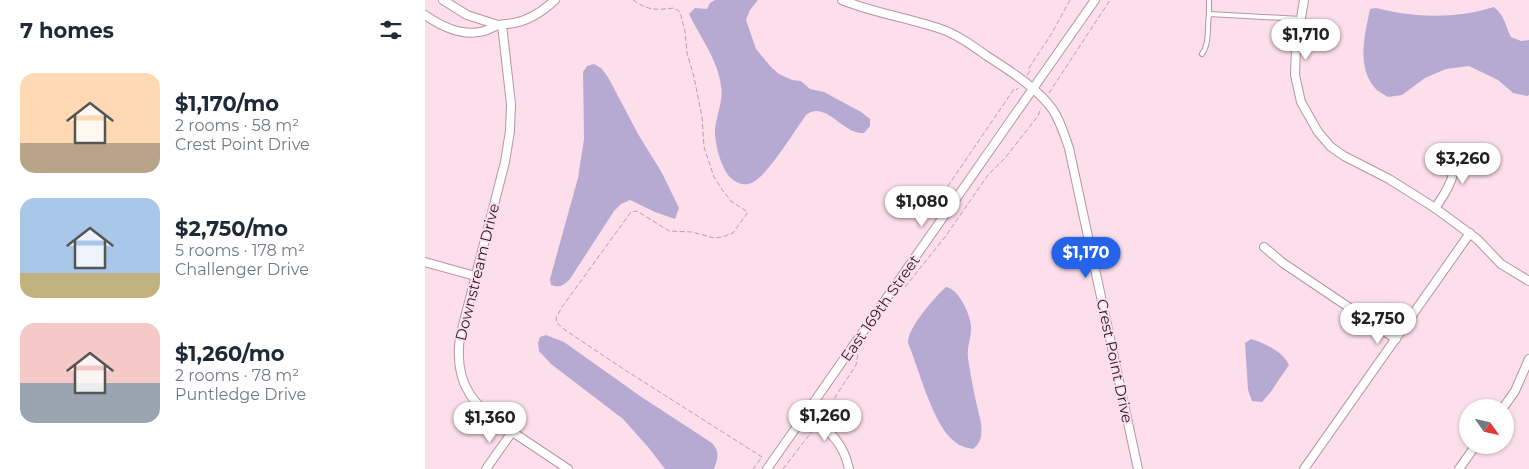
<!DOCTYPE html>
<html lang="en">
<head>
<meta charset="utf-8">
<style>
	body { margin:0; font-family:Montserrat,sans-serif; background:#f6f6f7; color:#1f2937; height:100vh; display:flex; flex-direction:column; font-size:19px; white-space:nowrap }
	* { box-sizing:border-box; margin:0 }
	p { font-size:16px; color:#747a83 }
	.icon { flex:none; width:28px; height:28px; fill:none; stroke:currentColor; stroke-width:2; stroke-linecap:round; stroke-linejoin:round }
	.map { position:relative; flex:1; overflow:hidden }
	.side { display:flex; flex-direction:column; background:#fff; width:425px }
	.side>* { flex:none }
	.needle { width:32px; rotate:124deg }
	.buttons { position:absolute; left:1034px; top:399px; display:grid; gap:10px }
	.buttons a { display:grid; place-items:center; width:55px; height:55px; border-radius:50%; background:#fff; box-shadow:0 1px 4px #0004; font-size:25px }
	.price { position:absolute; translate:-50% -42px; padding:0 11px; border-radius:18px; background:#fff; color:#222; font-size:16px; line-height:32px; filter:drop-shadow(0 1px 2px #0008) }
	.price::after { content:''; position:absolute; left:50%; top:30px; width:15px; height:11px; margin-left:-8px; background:inherit; clip-path:polygon(0 0,100% 0,50% 100%) }
	.price.on { background:#2563eb; color:#fff }
	ul { padding:0; list-style:none }
	li { display:flex; align-items:center; gap:15px; height:125px; padding:0 20px }
	li span { display:grid; place-items:center; flex:none; width:140px; height:100px; border-radius:15px; color:#555 }
	li>.icon { margin-inline-start:auto }
	span .icon { width:60px; height:60px; fill:#fffc; stroke-width:1 }
	li b { font-size:21px }
	h2 { display:flex; justify-content:space-between; align-items:center; height:60px; padding:0 20px; font-size:21px }
	main { display:flex; flex:1; min-height:0 }
	.map>svg:first-child { display:block }
	.water { fill:#b6aad3 }
	.lines { fill:none; stroke-linecap:round; stroke-linejoin:round }
	.service-casing { stroke:#b694a4; stroke-width:6 }
	.minor-casing { stroke:#b694a4; stroke-width:10 }
	.path { stroke:#b79ea9; stroke-width:1; stroke-dasharray:5 2.5; stroke-linecap:butt }
	.service { stroke:#fff; stroke-width:4 }
	.minor { stroke:#fff; stroke-width:8 }
	.labels { text-anchor:middle; dominant-baseline:central; stroke-width:4; stroke-linejoin:round; paint-order:stroke }
	.street-label { font-size:15px; fill:#281b21; stroke:#fddfec }
</style>
</head>
<body>
<main>
<section class="side">
<h2>7 homes<svg class="icon" aria-label="filters" viewBox="0 0 24 24"><path d="M4 7h16M4 17h16"/><circle cx="9" cy="7" r="2"/><circle cx="15" cy="17" r="2"/></svg></h2>
<ul>
<li><span style="background:linear-gradient(#ffd9b3 70%,#b9a48a 0)"><svg class="icon" aria-label="home" viewBox="0 0 24 24"><path d="M3 11l9-7 9 7M6 9v11h12V9"/></svg></span><div><b>$1,170/mo</b><p>2 rooms · 58 m²</p><p>Crest Point Drive</p></div></li>
<li><span style="background:linear-gradient(#a9c7e8 75%,#c2b280 0)"><svg class="icon" aria-label="home" viewBox="0 0 24 24"><path d="M3 11l9-7 9 7M6 9v11h12V9"/></svg></span><div><b>$2,750/mo</b><p>5 rooms · 178 m²</p><p>Challenger Drive</p></div></li>
<li><span style="background:linear-gradient(#f6c9c9 60%,#9aa5b1 0)"><svg class="icon" aria-label="home" viewBox="0 0 24 24"><path d="M3 11l9-7 9 7M6 9v11h12V9"/></svg></span><div><b>$1,260/mo</b><p>2 rooms · 78 m²</p><p>Puntledge Drive</p></div></li>
</ul>
</section>
<div class="map">
<svg width="1104" height="469" viewBox="0 0 1104 469">
	<rect width="100%" height="100%" fill="#fddfec"/>
	<g class="water">
		<path d="M 290,0 L 333,0 L 325,10 L 321,20 L 331,49 L 346,67 L 354,74 L 367,80 L 376,81 L 385,89 L 399,92 L 436,112 L 445,119 L 445,126 L 439,133 C 436,133 434,133 431,132 C 415,128 398,101 381,115 C 369,132 346,170 330,181 C 320,188 310,183 303,175 C 296,165 291,148 290,135 C 289,119 299,103 296,86 C 293,60 275,37 264,14 L 270,8 L 282,9 L 285,3 Z"/>
		<path d="M 1069,7 C 1080,16 1080,25 1086,37 L 1096,41 L 1104,40 L 1104,95 L 1102,96 L 1088,93 L 1073,80 L 1044,66 L 1021,69 L 1000,78 L 977,95 L 963,97 C 959,94 953,92 950,88 C 931,66 940,34 945,9 L 951,8 C 991,18 1029,19 1069,7 Z"/>
		<path d="M 169,64 L 176,68 L 183,77 L 213,134 L 237,173 L 254,208 L 250,219 L 230,212 L 205,200 L 196,204 L 189,211 L 145,279 C 138,286 135,288 126,285 L 125,279 L 153,178 L 159,139 L 158,72 L 162,66 Z"/>
		<path d="M 521,287 C 534,288 548,319 546,331 C 545,342 542,347 543,358 C 546,380 551,402 556,423 C 557,434 557,442 548,449 C 541,448 535,446 530,442 C 508,426 494,369 483,343 C 482,328 510,297 521,287 Z"/>
		<path d="M 121,335 L 139,342 L 215,396 L 287,443 C 295,452 293,458 289,469 L 240,469 L 223,447 L 198,419 L 126,364 L 114,351 L 113,343 L 115,337 Z"/>
		<path d="M 826,339 C 840,343 858,352 864,365 L 845,393 L 837,402 L 827,401 L 823,390 L 820,343 Z"/>
	</g>
	<g class="lines">
		<defs>
			<g id="service">
				<polyline points="784,14 784,0"/>
				<path d="M 777,54 C 785,43 782,26 784,14 L 876,19"/>
			</g>
			<g id="minor">
				<polyline points="18,0 42,15 73,25"/>
				<path d="M 417,0 C 449,13 484,18 516,29 C 533,35 548,46 562,56 C 585,71 608,85 625,106 C 634,117 639,134 644,148 L 713,469"/>
				<polyline points="879,0 871,48 870,75 876,102 893,132 906,147 919,156 964,179 1010,208 1052,239 1076,264 1104,281"/>
				<path d="M 0,15 C 17,27 38,37 59,31 C 64,30 69,26 74,25 C 78,24 84,24 89,23 C 105,20 118,11 130,0"/>
				<path d="M 77,25 L 86,104 L 85,131 L 80,162 L 35,337 C 28,387 50,407 89,433 C 107,445 125,457 143,469"/>
				<path d="M 1010,208 C 1026,186 1029,176 1033,149"/>
				<polyline points="839,247 858,263 971,339"/>
				<polyline points="0,262 50,276"/>
				<polyline points="1078,408 1090,391 1104,359"/>
				<path d="M 381,413 C 403,431 418,440 424,469"/>
				<polyline points="61,469 87,432"/>
				<polyline points="342,469 670,0"/>
				<polyline points="879,469 1045,233"/>
				<polyline points="1034,469 1051,445"/>
			</g>
		</defs>
		<use href="#service" class="service-casing"/>
		<use href="#minor" class="minor-casing"/>
		<g class="path">
			<path d="M 208,0 C 224,11 231,10 249,8 L 255,12 L 260,31 L 262,53 L 269,77 L 277,117 L 279,147 L 289,177 L 298,191 L 307,202 L 323,212 L 308,233 L 297,237 L 289,238 L 267,232 L 244,231 L 212,211 L 206,212 L 137,307 L 131,318 L 132,323 L 140,330 L 200,370 L 337,457 L 328,469"/>
			<polyline points="602,75 605,71 604,68 627,33 645,0"/>
			<polyline points="624,93 685,0"/>
			<polyline points="510,205 589,89 591,90 593,88"/>
			<polyline points="480,287 520,237 563,175 580,158 613,116 616,108"/>
			<polyline points="397,417 431,365 433,354"/>
			<polyline points="358,469 388,430"/>
		</g>
		<use href="#service" class="service"/>
		<use href="#minor" class="minor"/>
	</g>
	<g class="labels">
		<g class="street-label">
			<text transform="translate(52 272) rotate(-76)">Downstream Drive</text>
			<text transform="translate(455 308) rotate(-55)">East 169th Street</text>
			<text transform="translate(690 361) rotate(78)">Crest Point Drive</text>
		</g>
	</g>
</svg>
<div class="buttons">
<a><svg class="needle" viewBox="-14 -14 28 28"><path d="M0-13l5 13h-10z" fill="#e53935"/><path d="M0 13l5-13h-10z" fill="#747a83"/></svg></a>
</div>
<b class="price" style="left:881px;top:61px">$1,710</b>
<b class="price" style="left:1038px;top:185px">$3,260</b>
<b class="price" style="left:497px;top:228px">$1,080</b>
<b class="price on" style="left:661px;top:279px">$1,170</b>
<b class="price" style="left:953px;top:345px">$2,750</b>
<b class="price" style="left:400px;top:442px">$1,260</b>
<b class="price" style="left:65px;top:444px">$1,360</b>
</div>
</main>
</body>
</html>
